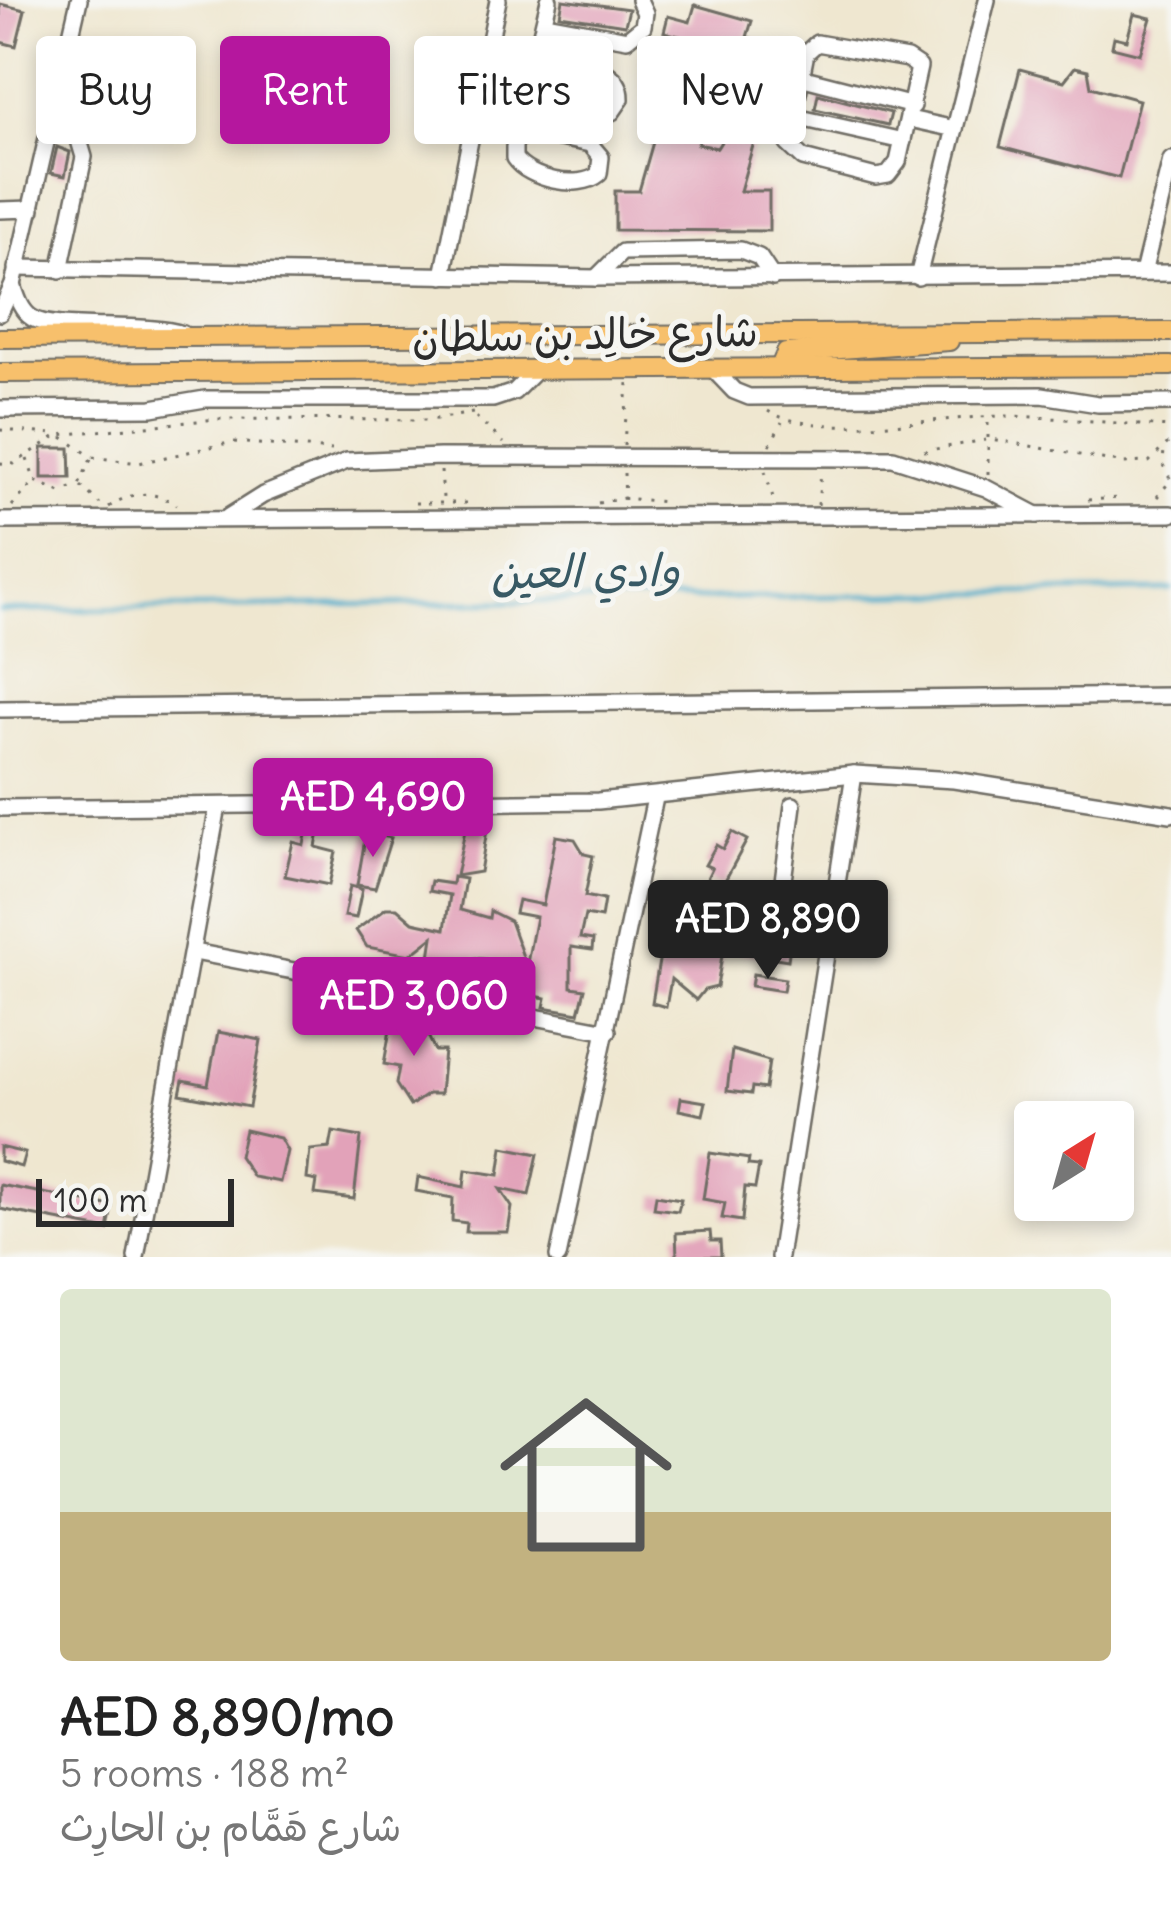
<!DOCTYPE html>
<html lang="en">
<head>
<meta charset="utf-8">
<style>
	body { margin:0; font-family:Delius,"Playpen Sans Arabic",sans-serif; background:#f2f2f2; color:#222; height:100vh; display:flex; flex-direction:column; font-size:45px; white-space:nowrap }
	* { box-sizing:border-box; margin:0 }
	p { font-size:39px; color:#767676 }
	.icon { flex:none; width:66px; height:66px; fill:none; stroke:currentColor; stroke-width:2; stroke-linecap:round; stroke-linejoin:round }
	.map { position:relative; height:1257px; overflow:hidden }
	.side { display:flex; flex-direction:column; background:#fff; flex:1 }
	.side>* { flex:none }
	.top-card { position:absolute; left:36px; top:36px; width:1101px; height:108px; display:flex; gap:24px }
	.needle { width:78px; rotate:37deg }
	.fabs { position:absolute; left:1014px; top:1101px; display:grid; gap:24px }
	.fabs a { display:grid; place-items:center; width:120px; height:120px; border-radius:12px; background:#fff; box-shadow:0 6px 18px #0003; font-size:60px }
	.scale { position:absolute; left:36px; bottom:30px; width:198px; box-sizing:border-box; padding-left:12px; border:6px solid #2b2b2b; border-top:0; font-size:33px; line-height:42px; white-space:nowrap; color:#2b2b2b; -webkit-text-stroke:9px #f6f6f2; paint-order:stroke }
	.price { position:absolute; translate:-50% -102px; padding:0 27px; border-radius:12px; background:#b5179e; color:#fff; font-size:39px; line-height:78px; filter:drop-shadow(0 3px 6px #0008) }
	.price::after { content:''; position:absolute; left:50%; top:72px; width:36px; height:27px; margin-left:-18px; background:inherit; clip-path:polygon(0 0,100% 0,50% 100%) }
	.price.current { background:#222; color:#fff }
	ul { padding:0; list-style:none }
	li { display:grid; align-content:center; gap:24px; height:636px; padding:0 60px }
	li span { display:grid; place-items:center; height:372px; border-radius:12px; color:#555 }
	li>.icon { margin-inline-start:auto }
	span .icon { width:216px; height:216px; fill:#fffc; stroke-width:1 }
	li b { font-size:51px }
	.chip { padding:0 42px; border-radius:12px; background:#fff; box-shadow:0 6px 18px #0003; font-size:42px; line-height:108px }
	.chip.current { background:#b5179e; color:#fff }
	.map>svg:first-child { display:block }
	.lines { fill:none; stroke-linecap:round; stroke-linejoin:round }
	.stream { stroke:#50afce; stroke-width:4.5 }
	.building { fill:#e2a2b9; fill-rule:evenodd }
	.minor-casing { stroke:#706d65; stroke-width:20 }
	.major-casing { stroke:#706d65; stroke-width:22 }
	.path { stroke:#706d65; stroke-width:3; stroke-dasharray:3 9; stroke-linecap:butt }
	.minor { stroke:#fff; stroke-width:15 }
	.major { stroke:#f7c06c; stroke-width:18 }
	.labels { text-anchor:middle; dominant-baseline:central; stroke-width:10; stroke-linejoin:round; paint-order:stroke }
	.street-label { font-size:42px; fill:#2b2b2b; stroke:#f6f6f2 }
	.water-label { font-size:45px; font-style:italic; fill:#385964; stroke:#f6f6f2 }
</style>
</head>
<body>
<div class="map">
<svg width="1171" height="1257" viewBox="0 0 1171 1257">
	<rect width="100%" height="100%" fill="#f6f6f2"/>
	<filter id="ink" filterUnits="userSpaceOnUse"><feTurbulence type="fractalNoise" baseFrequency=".00833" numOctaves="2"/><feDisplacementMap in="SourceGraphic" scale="24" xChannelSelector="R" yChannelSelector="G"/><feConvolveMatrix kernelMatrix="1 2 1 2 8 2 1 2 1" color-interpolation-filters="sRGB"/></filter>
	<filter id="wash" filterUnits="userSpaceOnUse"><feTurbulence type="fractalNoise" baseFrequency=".004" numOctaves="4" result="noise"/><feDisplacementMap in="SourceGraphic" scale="48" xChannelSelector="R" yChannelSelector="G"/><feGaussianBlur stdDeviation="2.7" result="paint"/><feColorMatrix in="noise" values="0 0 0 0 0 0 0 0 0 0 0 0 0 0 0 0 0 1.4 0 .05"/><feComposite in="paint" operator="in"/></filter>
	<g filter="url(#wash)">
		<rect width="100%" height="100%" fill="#efe7d0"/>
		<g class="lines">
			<polyline class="stream" points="0,611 1171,590"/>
		</g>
		<g id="blocks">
			<g class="building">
				<polygon points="563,0 629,9 625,25 560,15"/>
				<polygon points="0,4 25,10 16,46 0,42"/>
				<path d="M 695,5 L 752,21 L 747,37 L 768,43 L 742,139 L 754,142 L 740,191 L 769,191 L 769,231 L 615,230 L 615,191 L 639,191 L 683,37 L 664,32 L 668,16 L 690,22 ZM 704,122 L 729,129 L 717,148 L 698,144 Z"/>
				<polygon points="1134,14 1151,18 1140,54 1112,47 1114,37 1127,40"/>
				<polygon points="1075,67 1088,70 1091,87 1139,100 1119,178 1000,147 1020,69 1064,81"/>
				<polygon points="547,71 597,82 594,102 543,88"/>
				<polygon points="818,94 891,113 888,125 815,109"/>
				<polygon points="57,147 70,152 65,176 51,173"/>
				<polygon points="42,448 70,448 71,478 42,478"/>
				<polygon points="488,824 480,872 456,876 466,825"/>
				<polygon points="308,825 320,828 316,847 336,852 329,885 285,876 293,842 304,845"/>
				<polygon points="732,832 747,840 722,886 707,878 712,868 705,865 716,845 723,849"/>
				<polygon points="366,833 391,838 375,888 357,885"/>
				<polygon points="556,836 575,839 584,854 593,856 585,896 604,900 601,918 585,915 580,938 593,940 592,950 571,947 571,987 585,989 579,1013 544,1007 546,998 521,994 536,917 515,913 518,900 543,905"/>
				<polygon points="453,877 465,879 460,910 489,918 490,911 510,921 526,965 476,958 472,986 427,977 433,937 410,955 367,947 356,930 386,908 397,908 413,922 445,929 450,895 429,891 431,881 452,884"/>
				<polygon points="350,886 362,889 356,918 344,916"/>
				<polygon points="700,935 708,945 723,949 717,987 704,990 696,1000 671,979 666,1007 652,1003 660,955 672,943 680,948"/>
				<polygon points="728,936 790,946 788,960 726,950"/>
				<polygon points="753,974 785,979 783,991 751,986"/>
				<polygon points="393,1013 420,1018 435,1051 444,1051 440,1094 428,1094 410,1106 396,1084 399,1067 384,1064"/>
				<polygon points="218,1032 261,1040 249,1107 180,1094 183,1080 208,1085"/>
				<polygon points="732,1050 769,1061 765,1089 752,1087 751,1094 727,1091"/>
				<polygon points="681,1098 706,1102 703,1115 679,1110"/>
				<polygon points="245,1130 280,1138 287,1151 280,1182 253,1177 239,1156"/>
				<polygon points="333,1132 361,1137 354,1199 315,1194 317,1181 307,1179 310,1150 330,1148"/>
				<polygon points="0,1147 25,1153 21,1167 0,1161"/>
				<polygon points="503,1147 538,1154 529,1195 500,1189 512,1207 508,1232 466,1232 467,1223 452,1221 453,1198 416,1191 418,1177 464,1187 466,1170 499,1175"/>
				<polygon points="710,1153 749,1159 748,1165 759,1166 755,1188 745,1187 742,1221 722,1218 725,1203 703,1199"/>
				<polygon points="0,1185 112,1206 108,1230 0,1209"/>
				<polygon points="656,1195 681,1199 678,1211 654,1208"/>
				<polygon points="710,1231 711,1241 720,1241 721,1257 677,1257 676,1233"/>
			</g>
		</g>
	</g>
	<g filter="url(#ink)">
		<use href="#blocks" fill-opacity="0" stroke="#706d65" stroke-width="3"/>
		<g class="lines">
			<defs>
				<g id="minor">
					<polyline points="545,24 627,39 643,26 645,13 639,0"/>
					<polygon points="817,43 907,59 919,67 898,162 888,175 876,177 803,158 788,144 806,53"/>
					<polyline points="486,63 535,72"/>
					<polyline points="800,77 913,106"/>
					<path d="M 528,97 L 598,115 L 612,112 L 621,99 C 622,62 567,63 539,57"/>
					<polyline points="791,116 903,141"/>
					<polyline points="909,119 955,129"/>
					<path d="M 519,130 L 590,144 L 601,157 L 599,174 C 579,191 528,179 514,158 L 514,147 L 549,0"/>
					<polyline points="0,210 32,209"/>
					<polyline points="16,268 596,278 1171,273"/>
					<polyline points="60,270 84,157 62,83"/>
					<polyline points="1143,273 1171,160"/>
					<polyline points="443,276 498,0"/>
					<polyline points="918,277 987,0"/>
					<polyline points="596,278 622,252 741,250 759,257 773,278"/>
					<path d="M 13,285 C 17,297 21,311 32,318 C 54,332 145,322 183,334"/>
					<polyline points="0,313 13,285 79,0"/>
					<polyline points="712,368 734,391 749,397 1042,395 1098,404 1171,403"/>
					<polyline points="0,409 152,408 205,399 493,399 514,392 535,371"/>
					<polyline points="228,517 263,495 347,461 440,457 893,458 986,488 1037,515"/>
					<polyline points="0,521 1171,514"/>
					<polyline points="0,709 1171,696"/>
					<polyline points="793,805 782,888 794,900 833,908"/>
					<polyline points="0,808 598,801 854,774 954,780 1171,814"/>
					<polyline points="194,952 608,1031"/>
					<polyline points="136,1257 218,806"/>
					<polyline points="558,1257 655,798"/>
					<polyline points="779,1257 854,774"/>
				</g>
				<g id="major">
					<polyline points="0,338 1171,332"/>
					<polyline points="780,367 786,353 949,341"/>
					<polyline points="0,373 1171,366"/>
				</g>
			</defs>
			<use href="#minor" class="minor-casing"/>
			<use href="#major" class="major-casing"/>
			<g class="path">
				<path d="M 768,411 C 815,440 947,416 1005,416 C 1060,417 1116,424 1171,427"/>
				<polyline points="476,417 504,443"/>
				<polyline points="0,430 54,434"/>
				<polyline points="63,437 92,457 139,463 233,442 332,450"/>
				<polyline points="770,445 782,422"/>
				<polyline points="624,446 628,383"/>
				<polyline points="924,451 991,439 1124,463 1149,462 1171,440"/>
				<polyline points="27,459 35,481 61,492 79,485 92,457"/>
				<polyline points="0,463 14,464 58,435 217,419 430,420 479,412"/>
				<polyline points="441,471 443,498"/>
				<polyline points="765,471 774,501"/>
				<polyline points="624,473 625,506"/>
				<polyline points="988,474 988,418"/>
				<polyline points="81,486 100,504"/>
				<polyline points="1157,497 1171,480 1163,465 1164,448"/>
				<polyline points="1088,500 1119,498"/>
				<polyline points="415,503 471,503"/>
				<polyline points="598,503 624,498 665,502"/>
				<polyline points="818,505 821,472"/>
				<polyline points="12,506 34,482"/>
				<path d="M 109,507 C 131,491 154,490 177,505"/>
			</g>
			<use href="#minor" class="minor"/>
			<use href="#major" class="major"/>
		</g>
	</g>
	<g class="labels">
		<g class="street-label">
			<text transform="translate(585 334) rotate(-1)">شارع خالِد بن سلطان</text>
		</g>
		<g class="water-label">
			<text transform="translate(585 571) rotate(-1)">وادي العين</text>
		</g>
	</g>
</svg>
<div class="fabs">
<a><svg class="needle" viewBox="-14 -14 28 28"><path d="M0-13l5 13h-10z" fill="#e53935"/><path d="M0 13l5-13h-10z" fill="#767676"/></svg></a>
</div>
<div class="scale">100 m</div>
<b class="price" style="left:373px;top:860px">AED 4,690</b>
<b class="price current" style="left:768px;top:982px">AED 8,890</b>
<b class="price" style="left:414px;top:1059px">AED 3,060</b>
<div class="top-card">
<a class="chip">Buy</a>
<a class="chip current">Rent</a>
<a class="chip">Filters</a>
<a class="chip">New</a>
</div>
</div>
<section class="side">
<ul>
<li><span style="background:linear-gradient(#dfe7d0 60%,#c2b280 0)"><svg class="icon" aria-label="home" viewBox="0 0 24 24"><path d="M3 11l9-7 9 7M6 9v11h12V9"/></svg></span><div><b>AED 8,890/mo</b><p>5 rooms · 188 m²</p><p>شارع هَمَّام بن الحارِث</p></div></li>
</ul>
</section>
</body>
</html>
